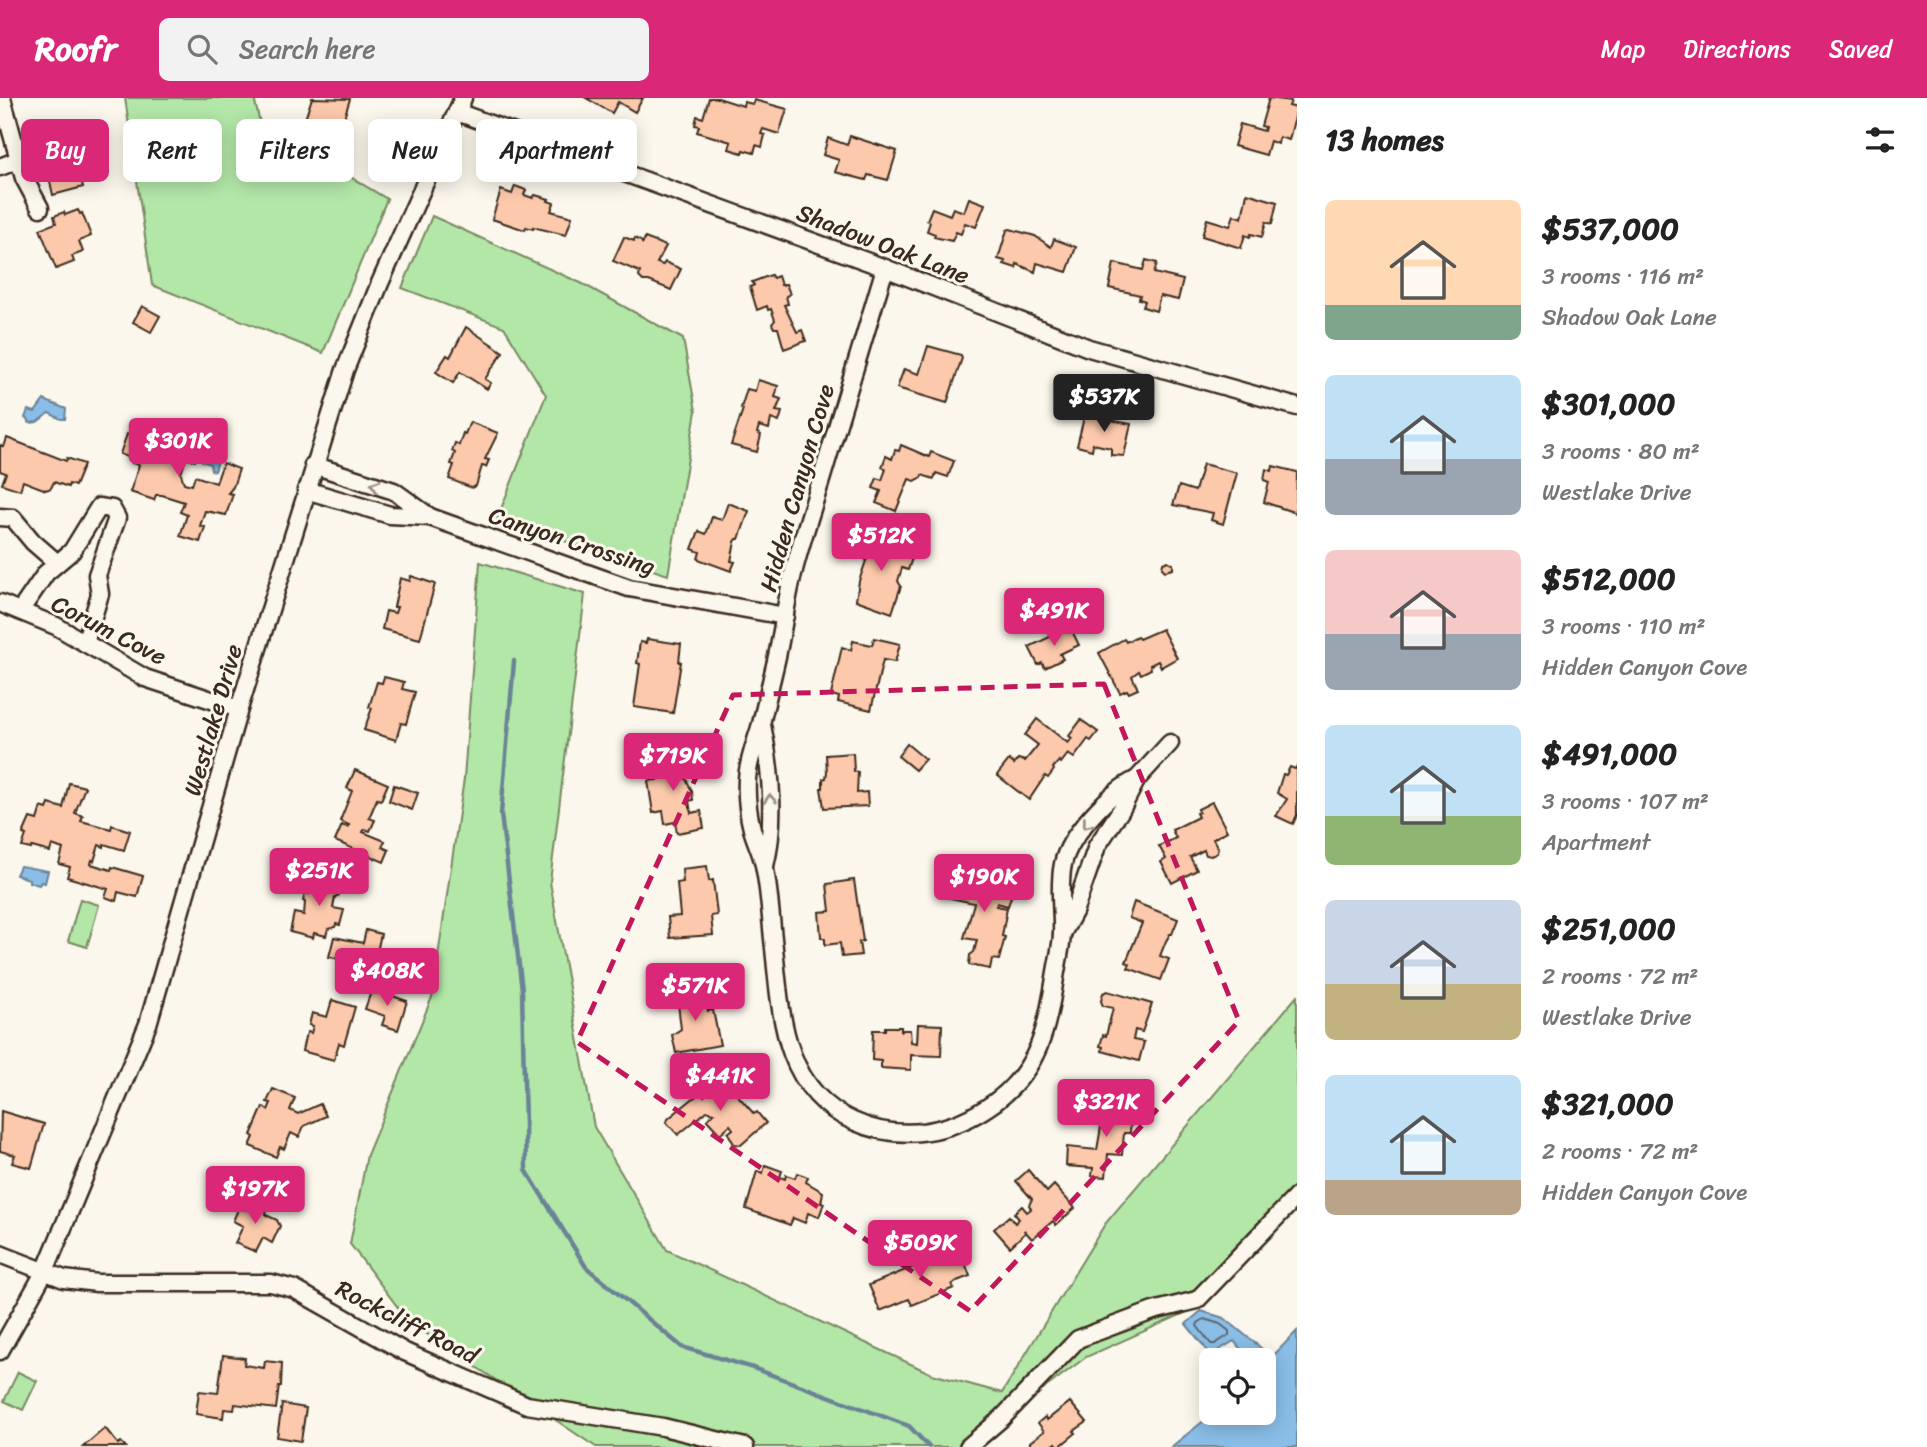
<!DOCTYPE html>
<html lang="en">
<head>
<meta charset="utf-8">
<style>
	body { margin:0; font-family:Sriracha,sans-serif; background:#f2f2f2; color:#222; height:100vh; display:flex; flex-direction:column; font-size:26px; white-space:nowrap }
	* { box-sizing:border-box; margin:0 }
	p { font-size:23px; color:#767676 }
	.icon { flex:none; width:38px; height:38px; fill:none; stroke:currentColor; stroke-width:2; stroke-linecap:round; stroke-linejoin:round }
	.map { position:relative; flex:1; overflow:hidden }
	.sheet { display:flex; flex-direction:column; background:#fff; width:630px }
	.sheet>* { flex:none }
	.hud { position:absolute; left:21px; top:21px; width:665px; height:63px; display:flex; gap:14px }
	.buttons { position:absolute; left:1199px; top:1250px; display:grid; gap:14px }
	.buttons a { display:grid; place-items:center; width:77px; height:77px; border-radius:10px; background:#fff; box-shadow:0 4px 18px #0003; font-size:35px }
	.price { position:absolute; translate:-50% -60px; padding:0 16px; border-radius:7px; background:#db2777; color:#fff; font-size:23px; line-height:46px; filter:drop-shadow(0 2px 4px #0008) }
	.price::after { content:''; position:absolute; left:50%; top:42px; width:21px; height:16px; margin-left:-10px; background:inherit; clip-path:polygon(0 0,100% 0,50% 100%) }
	.price.on { background:#222; color:#fff }
	ul { padding:0; list-style:none }
	li { display:flex; align-items:center; gap:21px; height:175px; padding:0 28px }
	li span { display:grid; place-items:center; flex:none; width:196px; height:140px; border-radius:10px; color:#555 }
	li>.icon { margin-inline-start:auto }
	span .icon { width:84px; height:84px; fill:#fffc; stroke-width:1 }
	li b { font-size:30px }
	h2 { display:flex; justify-content:space-between; align-items:center; height:84px; padding:0 28px; font-size:30px }
	.tag { padding:0 24px; border-radius:10px; background:#fff; box-shadow:0 4px 18px #0003; font-size:24px; line-height:63px }
	.tag.on { background:#db2777; color:#fff }
	header { display:flex; align-items:center; gap:42px; box-sizing:border-box; height:98px; padding:0 35px; background:#db2777; color:#fff }
	header strong { font-size:33px }
	nav { display:flex; gap:38px; margin-inline-start:auto; font-size:24px }
	.search { width:490px; height:63px; background:#f2f2f2; display:flex; align-items:center; gap:18px; box-sizing:border-box; padding:0 24px; border-radius:10px; color:#767676; font-size:26px }
	main { display:flex; flex:1; min-height:0 }
	.map>svg:first-child { display:block }
	.green { fill:#b3e7a8; stroke:#778863; stroke-width:2 }
	.water { fill:#8abee7; stroke:#6a8397; stroke-width:2 }
	.lines { fill:none; stroke-linecap:round; stroke-linejoin:round }
	.shore { stroke:#5b656e; stroke-width:2 }
	.stream { stroke:#6a8397; stroke-width:4.5 }
	.building { fill:#fcc9ac; stroke:#3b2a1e; stroke-width:2 }
	.minor-casing { stroke:#3b2a1e; stroke-width:21 }
	.minor { stroke:#fbf7ec; stroke-width:16 }
	.oneway { stroke:#9b9085 }
	.marked { fill:none; stroke:#c2185b; stroke-width:5; stroke-dasharray:14 9; stroke-linejoin:round }
	.labels { text-anchor:middle; dominant-baseline:central; stroke-width:6; stroke-linejoin:round; paint-order:stroke }
	.street-label { font-size:24px; fill:#3b2a1e; stroke:#fbf7ec }
</style>
</head>
<body>
<header>
<strong>Roofr</strong>
<div class="search"><svg class="icon" aria-label="search" viewBox="0 0 24 24"><circle cx="10" cy="10" r="6"/><path d="M15 15l6 6"/></svg>Search here</div>
<nav><a>Map</a><a>Directions</a><a>Saved</a></nav>
</header>
<main>
<div class="map">
<svg width="1297" height="1349" viewBox="0 0 1297 1349">
	<rect width="100%" height="100%" fill="#fbf7ec"/>
	<filter id="ink" filterUnits="userSpaceOnUse"><feTurbulence type="fractalNoise" baseFrequency=".0143" numOctaves="2"/><feDisplacementMap in="SourceGraphic" scale="14" xChannelSelector="R" yChannelSelector="G"/><feConvolveMatrix kernelMatrix="1 2 1 2 8 2 1 2 1" color-interpolation-filters="sRGB"/></filter>
	<g filter="url(#ink)">
		<g class="green">
			<polygon points="125,0 254,0 260,25 387,101 323,255 152,187"/>
			<polygon points="432,118 583,186 683,241 696,313 668,477 497,421 546,297 504,229 402,190"/>
			<polygon points="480,464 585,496 550,784 594,1029 667,1152 932,1276 1002,1295 1105,1126 1297,898 1297,1105 1194,1211 1086,1259 967,1349 596,1349 409,1224 350,1146 367,1057 432,899 464,681"/>
			<polygon points="80,801 99,807 87,849 68,843"/>
			<polygon points="18,1274 37,1283 23,1312 4,1303"/>
		</g>
		<g class="water">
			<polygon points="44,302 66,311 65,321 61,321 49,315 37,324 29,325 29,322 25,320 28,312 35,314"/>
			<polygon points="210,342 223,346 215,373 211,372 210,366 202,363"/>
			<polygon points="20,768 48,773 45,785 41,784 39,787 29,784 29,781 16,777"/>
			<polygon points="1201,1213 1224,1220 1272,1259 1297,1233 1297,1349 1171,1349 1215,1314 1264,1314 1264,1262 1250,1262 1234,1243 1211,1257 1186,1226"/>
		</g>
		<g class="lines">
			<polygon class="shore" points="1204,1221 1220,1226 1229,1233 1229,1237 1215,1246 1211,1246 1197,1228 1198,1225"/>
			<polyline class="stream" points="514,563 501,716 522,892 526,1072 586,1169 682,1249 753,1270 909,1328 929,1349"/>
		</g>
		<g class="building">
			<polygon points="312,0 350,1 344,20 346,20 344,26 341,25 333,48 314,41 312,46 292,39 298,22 304,24"/>
			<polygon points="586,0 643,0 635,14 618,4 612,15"/>
			<polygon points="709,0 718,0 743,8 744,4 753,6 754,2 787,11 779,36 763,31 761,36 765,37 762,49 756,47 754,55 743,52 742,55 729,51 731,44 697,34 699,28 695,27 697,18 703,20"/>
			<polygon points="1269,0 1291,3 1289,8 1297,10 1289,42 1279,39 1278,46 1270,43 1266,57 1234,48 1240,26 1264,33 1265,29 1261,28"/>
			<polygon points="850,38 897,53 888,82 868,77 866,82 835,74 839,62 823,57 828,40 847,47"/>
			<polygon points="62,40 64,44 74,41 81,67 78,68 83,89 53,97 49,79 45,79 41,58 39,58 36,46"/>
			<polygon points="515,88 526,92 524,97 533,100 535,97 549,101 548,103 554,105 551,113 572,119 566,137 533,129 533,131 526,129 525,132 492,121 501,92 512,96"/>
			<polygon points="1247,95 1277,104 1272,126 1266,124 1262,139 1251,136 1250,139 1245,137 1241,150 1202,138 1207,121 1230,128 1234,117 1242,120"/>
			<polygon points="969,100 985,106 976,129 965,125 961,136 956,134 952,143 934,139 935,136 927,133 930,124 927,122 932,110 950,117 953,110 964,114"/>
			<polygon points="78,112 80,116 82,115 91,138 79,143 83,154 72,158 74,164 56,171 40,131 56,125 54,118 64,114 65,117"/>
			<polygon points="1010,131 1035,138 1051,149 1054,141 1076,149 1067,174 1037,165 1035,174 1017,166 1016,170 1004,166 1005,163 998,161 1007,132"/>
			<polygon points="624,139 634,143 635,140 642,144 642,146 645,140 666,148 657,165 663,167 665,164 681,171 671,192 649,183 643,183 639,179 640,174 613,163"/>
			<polygon points="1146,162 1157,165 1154,175 1183,182 1178,202 1160,198 1156,213 1143,209 1145,203 1139,201 1140,197 1109,190 1114,165 1143,172"/>
			<polygon points="771,177 773,180 778,178 781,187 786,186 790,196 786,198 788,206 784,207 797,234 802,232 806,243 784,251 778,230 774,230 772,226 775,222 771,211 768,212 767,208 757,212 750,189 754,187 752,184"/>
			<polygon points="142,208 160,218 151,234 133,224"/>
			<polygon points="466,229 503,254 485,281 491,285 487,291 460,274 453,285 436,274 447,257 450,259"/>
			<polygon points="928,248 961,257 962,260 947,305 897,290 904,271 919,276"/>
			<polygon points="758,282 778,288 775,299 781,301 776,313 782,314 779,324 771,321 769,331 759,328 757,335 761,337 757,354 731,347 743,311 741,310 747,291 755,293"/>
			<polygon points="1100,314 1111,317 1110,322 1131,326 1124,358 1111,357 1111,350 1093,346 1092,352 1077,348 1085,315 1099,318"/>
			<polygon points="470,324 498,335 485,361 489,362 486,369 482,368 476,388 472,390 449,381 454,367 451,366 455,355 452,353 455,345 459,347 463,335 465,336"/>
			<polygon points="134,333 169,343 171,336 201,346 195,363 186,360 181,376 184,385 192,387 195,378 216,385 223,365 239,371 233,389 228,395 233,396 226,417 205,413 200,428 205,429 200,444 180,438 187,417 180,414 184,404 162,397 156,397 154,402 130,394 139,367 132,365 133,361 120,356 127,336 132,338"/>
			<polygon points="7,340 66,363 67,360 84,366 75,388 69,386 68,389 54,384 51,390 46,392 23,383 20,392 2,386 6,375 0,373 0,347 4,349"/>
			<polygon points="901,347 929,359 931,354 954,363 948,379 936,375 934,381 922,377 921,380 915,383 909,381 896,413 876,405 881,393 873,390 877,380 882,382 886,371 882,369 886,358 892,361 895,352 899,353"/>
			<polygon points="1203,366 1237,375 1223,426 1211,422 1213,415 1173,407 1179,388 1195,393"/>
			<polygon points="1273,368 1297,374 1296,415 1264,404 1269,384 1264,382 1266,371 1272,373"/>
			<polygon points="728,405 749,413 739,441 737,441 735,444 731,463 735,464 731,473 698,461 700,454 692,451 699,433 706,436 712,419 722,422"/>
			<polygon points="859,436 913,457 908,472 902,470 898,483 901,488 892,515 856,502 859,483 868,457 854,452"/>
			<polygon points="1168,463 1173,466 1173,471 1165,473 1162,470 1163,465"/>
			<polygon points="411,478 435,486 420,541 382,531 386,513 395,515 397,509 394,509 400,480 410,483"/>
			<polygon points="1098,509 1103,519 1089,526 1084,517"/>
			<polygon points="1070,529 1079,547 1060,556 1063,561 1045,570 1042,565 1038,567 1029,549"/>
			<polygon points="1162,531 1177,560 1161,569 1158,563 1150,567 1151,571 1141,576 1139,573 1132,578 1138,591 1129,595 1127,592 1120,595 1099,555 1124,541 1126,544 1137,538 1139,541"/>
			<polygon points="874,540 900,546 895,564 883,562 871,612 838,604 839,599 831,597 842,549 851,552 853,543 872,547"/>
			<polygon points="647,541 681,546 679,564 681,564 673,615 634,609 640,566 637,565 640,544 646,545"/>
			<polygon points="384,579 404,584 402,591 415,594 406,626 401,625 396,642 364,632 372,610 369,609 377,584 382,585"/>
			<polygon points="1037,621 1068,645 1072,640 1069,638 1081,622 1098,634 1091,643 1088,641 1074,660 1068,656 1061,665 1059,663 1053,670 1054,672 1048,680 1045,678 1029,702 997,677 1009,662 1014,666 1018,661 1025,663 1038,647 1025,637"/>
			<polygon points="907,646 925,661 915,672 898,658"/>
			<polygon points="682,654 686,681 692,693 693,702 689,703 691,715 701,713 704,730 677,735 675,724 665,726 663,713 653,715 648,683 657,682 654,667 649,668 648,660"/>
			<polygon points="853,655 854,673 858,674 857,695 867,694 868,708 824,710 821,690 823,690 823,681 826,680 827,674 826,657"/>
			<polygon points="1297,668 1297,717 1293,726 1276,718 1287,701 1277,695 1283,676 1286,677 1290,669 1295,671"/>
			<polygon points="355,672 388,686 381,702 377,701 369,720 375,722 370,733 365,731 363,734 385,743 382,749 389,752 384,764 335,743 342,727 347,729 349,727 340,723 352,693 347,690"/>
			<polygon points="69,685 85,689 75,715 83,718 81,723 111,731 112,727 130,733 124,752 104,746 104,749 99,747 94,763 92,762 91,766 111,772 112,769 143,778 137,799 118,794 116,803 105,799 108,791 67,779 70,769 59,766 63,751 52,747 50,754 32,749 31,751 22,749 26,737 23,736 30,720 37,722 41,709 47,711 49,706 63,710"/>
			<polygon points="394,687 418,695 412,712 389,703"/>
			<polygon points="1212,704 1227,733 1213,741 1218,750 1217,755 1211,758 1206,757 1204,752 1190,759 1197,772 1172,785 1161,764 1166,761 1159,748 1176,740 1172,732 1198,719 1196,715 1199,714 1198,711"/>
			<polygon points="707,768 709,783 713,782 717,817 711,818 713,837 670,840 668,819 680,818 677,785 683,784 682,771"/>
			<polygon points="323,774 341,779 339,797 335,799 333,810 344,812 340,827 336,826 335,829 328,831 326,838 314,835 313,840 290,834 294,815 304,817 305,804 303,803 305,795 309,796 312,783 319,785"/>
			<polygon points="992,777 1016,783 1008,808 997,805 996,808 1007,810 1002,838 1005,839 999,862 992,861 990,871 969,867 970,857 974,854 977,842 964,840 974,805 945,799 946,792 940,791 943,779 979,787 981,780 983,780 984,778 992,779"/>
			<polygon points="854,782 863,843 859,844 861,857 842,859 840,845 825,847 825,841 821,839 819,814 830,813 827,786"/>
			<polygon points="1134,804 1178,821 1172,836 1170,836 1166,843 1160,858 1169,861 1161,882 1128,870 1130,866 1126,864 1142,825 1129,820"/>
			<polygon points="366,832 381,836 374,867 329,859 334,839 363,845"/>
			<polygon points="372,891 407,903 398,932 382,927 385,918 365,911"/>
			<polygon points="704,891 708,913 713,912 720,947 676,955 672,937 681,931 677,897"/>
			<polygon points="1107,893 1152,906 1142,934 1135,932 1133,942 1144,944 1139,963 1102,953 1103,949 1100,948 1103,937 1106,938 1113,910 1103,908 1101,903 1103,895"/>
			<polygon points="332,902 355,909 344,947 339,945 334,962 302,953 305,939 308,934 311,935 313,928 309,927 312,915 327,919"/>
			<polygon points="918,926 942,927 941,958 911,957 911,972 881,970 881,963 872,962 873,932 885,932 885,929 901,929 901,934 903,932 910,932 911,944 917,945"/>
			<polygon points="725,979 735,990 733,992 754,1016 757,1014 766,1025 741,1047 734,1046 728,1035 733,1031 730,1027 720,1036 707,1022 714,1015 707,1013 678,1037 666,1024 669,1020 701,994 704,998"/>
			<polygon points="273,991 295,1000 290,1012 298,1016 320,1006 326,1018 304,1028 299,1039 291,1035 284,1051 280,1049 276,1059 250,1048 254,1039 251,1037 263,1009 268,1012 271,1005 267,1004"/>
			<polygon points="1111,999 1123,1000 1123,1004 1137,1005 1136,1018 1131,1018 1130,1035 1124,1035 1122,1057 1108,1056 1106,1079 1092,1078 1093,1070 1066,1068 1067,1049 1097,1052 1101,1029 1108,1030 1109,1022 1104,1022 1105,1013 1109,1013"/>
			<polygon points="1,1013 44,1026 31,1070 12,1065 15,1057 0,1053"/>
			<polygon points="765,1067 782,1073 780,1079 785,1081 786,1077 795,1080 797,1075 808,1079 806,1084 823,1094 821,1105 824,1105 819,1119 808,1115 805,1125 793,1120 790,1127 746,1111 757,1073 763,1075"/>
			<polygon points="1028,1072 1047,1094 1054,1087 1075,1110 1056,1127 1053,1123 1032,1141 1024,1132 1025,1135 1010,1149 994,1131 1009,1118 1015,1125 1019,1121 1014,1115 1022,1108 1027,1114 1031,1111 1029,1107 1032,1101 1016,1083"/>
			<polygon points="252,1101 267,1108 266,1117 277,1122 280,1128 272,1145 263,1140 256,1154 235,1145 243,1128 233,1123 239,1109 247,1112"/>
			<polygon points="921,1144 928,1163 942,1157 944,1162 961,1155 970,1178 957,1183 952,1187 954,1190 912,1207 909,1201 880,1213 869,1187 918,1167 910,1149"/>
			<polygon points="223,1257 245,1260 244,1267 264,1270 265,1263 282,1265 281,1288 279,1288 276,1311 235,1306 234,1312 224,1311 223,1320 196,1316 199,1293 218,1295"/>
			<polygon points="1070,1304 1087,1324 1074,1333 1076,1335 1059,1349 1056,1345 1051,1349 1030,1349 1030,1344 1044,1333 1038,1325 1045,1319 1047,1322"/>
			<polygon points="282,1306 306,1310 301,1343 277,1339"/>
			<polygon points="105,1330 118,1346 121,1344 126,1349 83,1349"/>
		</g>
		<g class="lines">
			<defs>
				<g id="minor">
					<polyline points="2,0 24,80 40,110"/>
					<polyline points="457,14 885,170 1089,250 1297,309"/>
					<polyline points="0,69 18,62"/>
					<path d="M 885,170 C 865,236 845,302 825,369 C 815,403 803,437 794,472 C 786,502 783,533 776,563 C 771,584 766,605 761,626 C 756,644 748,662 747,681 C 746,698 748,715 752,731 C 756,745 763,758 765,772 C 770,798 771,825 774,850 C 781,917 783,991 853,1023 C 901,1045 953,1035 995,1004 C 1039,971 1047,931 1055,880 C 1057,866 1061,851 1062,837 C 1063,814 1058,789 1063,766 C 1069,737 1111,693 1137,681"/>
					<polyline points="313,367 394,393 430,419"/>
					<polyline points="306,392 390,417 430,419 629,490 785,518"/>
					<polyline points="0,419 13,420 33,444 56,464"/>
					<polyline points="0,505 56,528 145,580 239,611"/>
					<polyline points="20,513 46,475 72,453 99,409 112,411 117,420 97,477 100,496 85,545"/>
					<path d="M 762,627 C 771,671 776,723 765,768"/>
					<polyline points="1062,836 1074,814 1097,748 1121,712 1137,681 1170,645"/>
					<polyline points="0,1156 64,1181 97,1185 271,1185 294,1191 405,1254 527,1307 663,1329 745,1349"/>
					<polyline points="0,1253 45,1173 148,926 239,611 345,272 380,185 463,0"/>
					<polyline points="968,1349 1002,1320 1078,1241 1153,1213 1197,1202 1297,1098"/>
				</g>
			</defs>
			<use href="#minor" class="minor-casing"/>
			<use href="#minor" class="minor"/>
		</g>
		<defs><path id="oneway-chevron" d="M-2-3.5L2.5 0L-2 3.5" fill="none" stroke-width="1.6" stroke-linecap="round" stroke-linejoin="round" transform="scale(1.75)"/></defs>
		<g class="oneway">
			<use href="#oneway-chevron" transform="translate(375 387) rotate(-162)"/>
			<use href="#oneway-chevron" transform="translate(770 701) rotate(-93)"/>
			<use href="#oneway-chevron" transform="translate(1087 726) rotate(129)"/>
		</g>
	</g>
	<path class="marked" d="M 1104,586 L 1239,923 L 970,1213 L 577,944 L 733,597 Z"/>
	<g class="labels">
		<g class="street-label">
			<text transform="translate(883 146) rotate(21)">Shadow Oak Lane</text>
			<text transform="translate(797 390) rotate(-74)">Hidden Canyon Cove</text>
			<text transform="translate(572 443) rotate(18)">Canyon Crossing</text>
			<text transform="translate(109 532) rotate(27)">Corum Cove</text>
			<text transform="translate(213 622) rotate(-74)">Westlake Drive</text>
			<text transform="translate(407 1224) rotate(27)">Rockcliff Road</text>
		</g>
	</g>
</svg>
<div class="buttons">
<a><svg class="icon" aria-label="locate" viewBox="0 0 24 24"><circle cx="12" cy="12" r="6"/><path d="M12 2v4M12 18v4M2 12h4M18 12h4"/></svg></a>
</div>
<b class="price on" style="left:1104px;top:336px">$537K</b>
<b class="price" style="left:178px;top:380px">$301K</b>
<b class="price" style="left:881px;top:475px">$512K</b>
<b class="price" style="left:1054px;top:550px">$491K</b>
<b class="price" style="left:673px;top:695px">$719K</b>
<b class="price" style="left:319px;top:810px">$251K</b>
<b class="price" style="left:984px;top:816px">$190K</b>
<b class="price" style="left:387px;top:910px">$408K</b>
<b class="price" style="left:695px;top:925px">$571K</b>
<b class="price" style="left:720px;top:1015px">$441K</b>
<b class="price" style="left:1106px;top:1041px">$321K</b>
<b class="price" style="left:255px;top:1128px">$197K</b>
<b class="price" style="left:920px;top:1182px">$509K</b>
<div class="hud">
<a class="tag on">Buy</a>
<a class="tag">Rent</a>
<a class="tag">Filters</a>
<a class="tag">New</a>
<a class="tag">Apartment</a>
</div>
</div>
<section class="sheet">
<h2>13 homes<svg class="icon" aria-label="filters" viewBox="0 0 24 24"><path d="M4 7h16M4 17h16"/><circle cx="9" cy="7" r="2"/><circle cx="15" cy="17" r="2"/></svg></h2>
<ul>
<li><span style="background:linear-gradient(#ffd9b3 75%,#7fa58c 0)"><svg class="icon" aria-label="home" viewBox="0 0 24 24"><path d="M3 11l9-7 9 7M6 9v11h12V9"/></svg></span><div><b>$537,000</b><p>3 rooms · 116 m²</p><p>Shadow Oak Lane</p></div></li>
<li><span style="background:linear-gradient(#bfe0f5 60%,#9aa5b1 0)"><svg class="icon" aria-label="home" viewBox="0 0 24 24"><path d="M3 11l9-7 9 7M6 9v11h12V9"/></svg></span><div><b>$301,000</b><p>3 rooms · 80 m²</p><p>Westlake Drive</p></div></li>
<li><span style="background:linear-gradient(#f6c9c9 60%,#9aa5b1 0)"><svg class="icon" aria-label="home" viewBox="0 0 24 24"><path d="M3 11l9-7 9 7M6 9v11h12V9"/></svg></span><div><b>$512,000</b><p>3 rooms · 110 m²</p><p>Hidden Canyon Cove</p></div></li>
<li><span style="background:linear-gradient(#bfe0f5 65%,#8fb573 0)"><svg class="icon" aria-label="home" viewBox="0 0 24 24"><path d="M3 11l9-7 9 7M6 9v11h12V9"/></svg></span><div><b>$491,000</b><p>3 rooms · 107 m²</p><p>Apartment</p></div></li>
<li><span style="background:linear-gradient(#c9d6e8 60%,#c2b280 0)"><svg class="icon" aria-label="home" viewBox="0 0 24 24"><path d="M3 11l9-7 9 7M6 9v11h12V9"/></svg></span><div><b>$251,000</b><p>2 rooms · 72 m²</p><p>Westlake Drive</p></div></li>
<li><span style="background:linear-gradient(#bfe0f5 75%,#b9a48a 0)"><svg class="icon" aria-label="home" viewBox="0 0 24 24"><path d="M3 11l9-7 9 7M6 9v11h12V9"/></svg></span><div><b>$321,000</b><p>2 rooms · 72 m²</p><p>Hidden Canyon Cove</p></div></li>
</ul>
</section>
</main>
</body>
</html>
